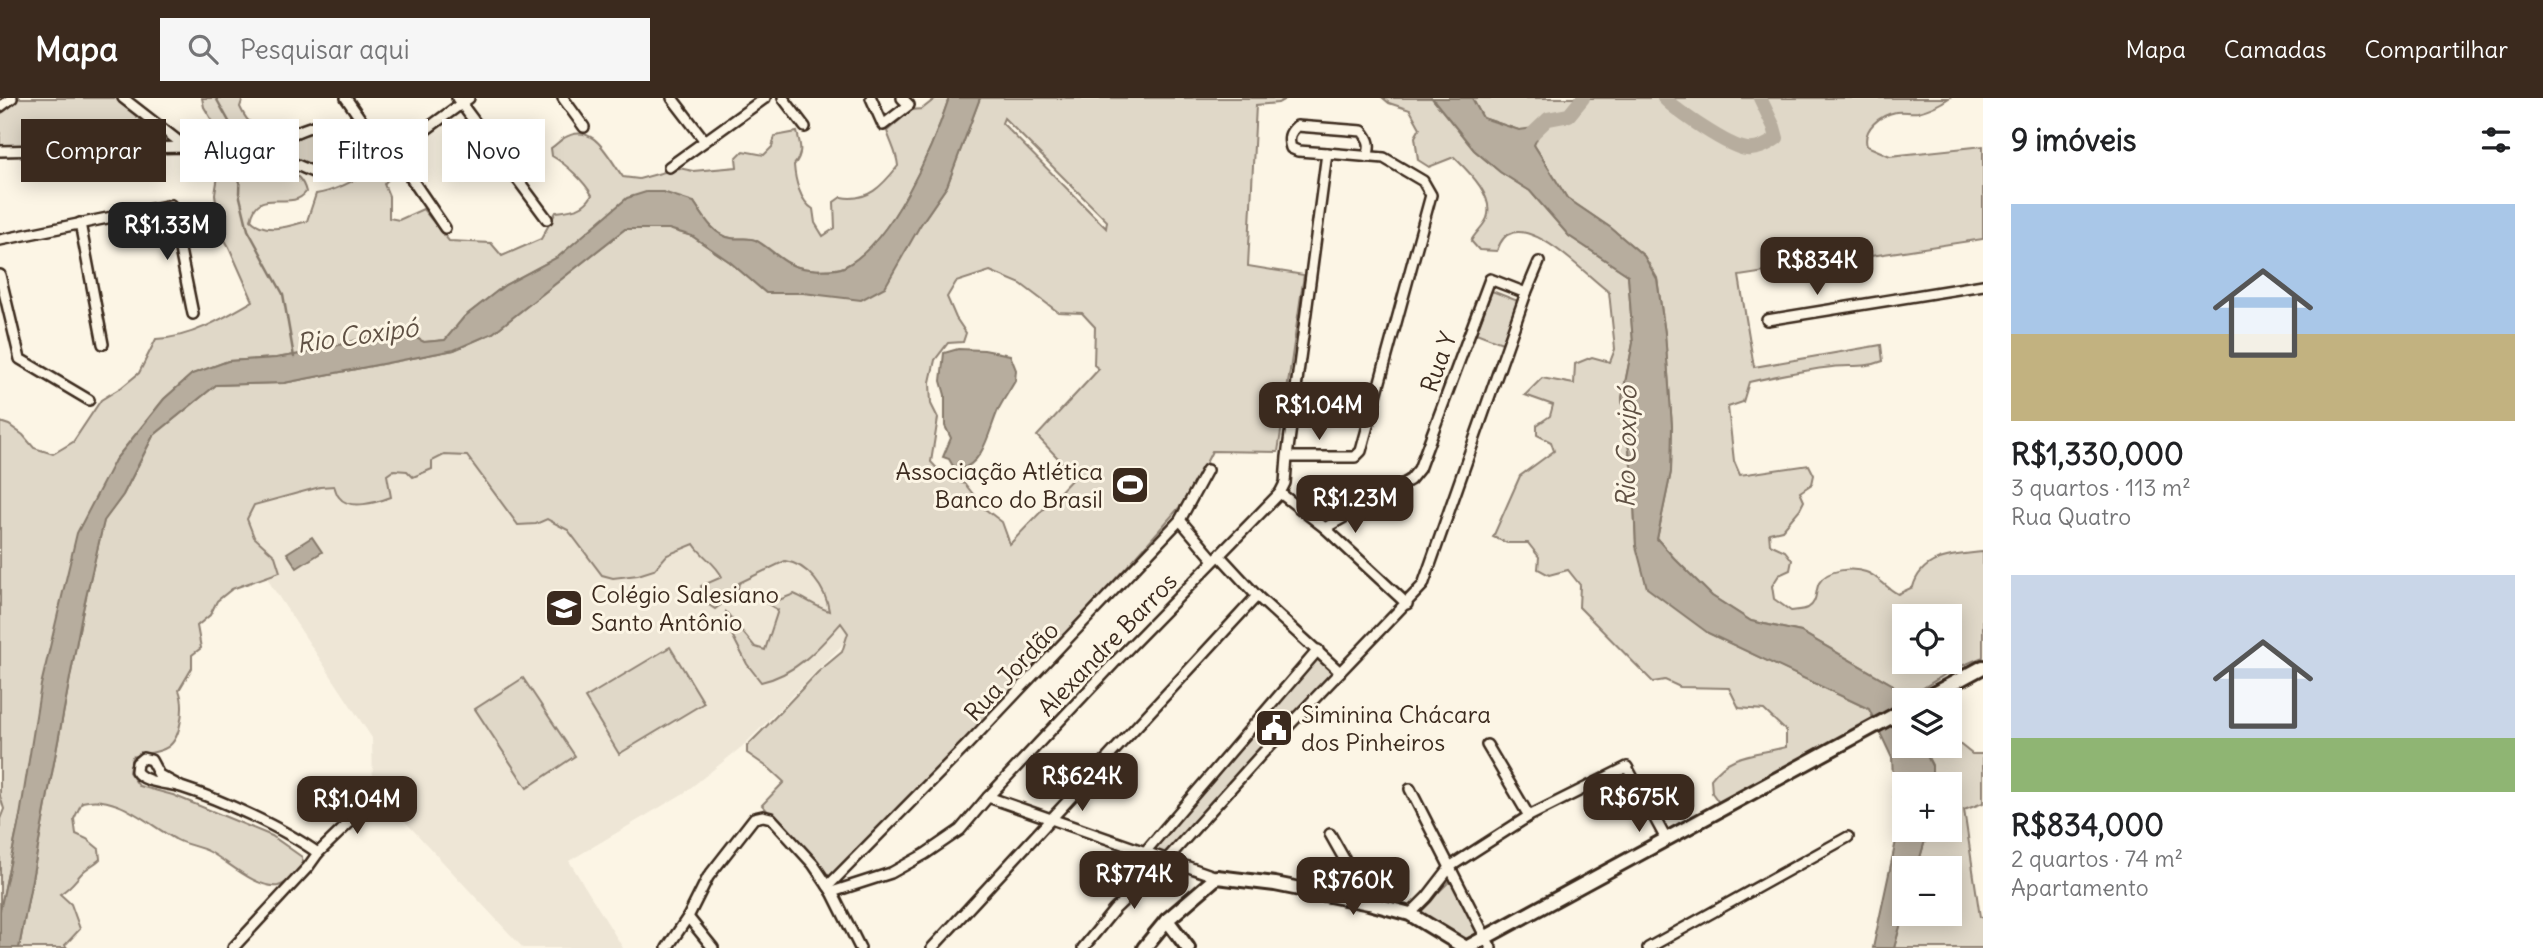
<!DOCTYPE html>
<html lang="pt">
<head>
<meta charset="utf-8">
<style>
	body { margin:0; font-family:Delius,sans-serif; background:#f6f6f6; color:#202124; height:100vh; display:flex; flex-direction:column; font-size:26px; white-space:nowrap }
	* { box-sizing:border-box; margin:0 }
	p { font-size:23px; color:#757577 }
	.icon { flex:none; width:38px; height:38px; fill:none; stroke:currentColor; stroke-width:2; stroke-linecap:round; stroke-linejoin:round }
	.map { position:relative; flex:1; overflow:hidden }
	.details { display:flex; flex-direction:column; background:#fff; width:560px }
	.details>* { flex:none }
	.guide { position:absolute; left:21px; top:21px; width:665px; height:63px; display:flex; gap:14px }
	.buttons { position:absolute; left:1892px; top:506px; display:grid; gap:14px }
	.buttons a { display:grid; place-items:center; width:70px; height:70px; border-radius:0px; background:#fff; box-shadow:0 4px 18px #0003; font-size:35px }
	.price { position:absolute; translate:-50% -60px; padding:0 16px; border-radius:14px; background:#3b2a1e; color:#fff; font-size:23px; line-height:46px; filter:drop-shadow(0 2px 4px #0008) }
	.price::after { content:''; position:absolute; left:50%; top:42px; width:21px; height:16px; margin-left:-10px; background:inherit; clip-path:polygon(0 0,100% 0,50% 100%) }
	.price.selected { background:#222; color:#fff }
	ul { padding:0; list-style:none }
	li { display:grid; align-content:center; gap:14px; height:371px; padding:0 28px }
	li span { display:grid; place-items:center; height:217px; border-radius:0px; color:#555 }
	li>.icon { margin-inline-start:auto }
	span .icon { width:126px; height:126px; fill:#fffc; stroke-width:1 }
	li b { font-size:30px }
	h2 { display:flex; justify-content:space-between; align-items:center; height:84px; padding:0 28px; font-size:30px }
	.pill { padding:0 24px; border-radius:0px; background:#fff; box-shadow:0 4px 18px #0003; font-size:24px; line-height:63px }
	.pill.selected { background:#3b2a1e; color:#fff }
	header { display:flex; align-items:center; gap:42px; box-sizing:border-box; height:98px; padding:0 35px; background:#3b2a1e; color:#fff }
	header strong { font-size:33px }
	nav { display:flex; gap:38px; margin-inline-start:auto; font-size:24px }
	.search { width:490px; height:63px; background:#f6f6f6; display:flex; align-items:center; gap:18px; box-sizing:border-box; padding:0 24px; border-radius:0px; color:#757577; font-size:26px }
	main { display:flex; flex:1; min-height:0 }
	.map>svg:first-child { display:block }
	.built { fill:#eee6d6 }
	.green { fill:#e0d8c8; stroke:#8e8173; stroke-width:2; fill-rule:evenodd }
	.water { fill:#b7ad9e; stroke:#85796b; stroke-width:2 }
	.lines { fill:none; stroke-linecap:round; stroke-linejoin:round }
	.stream { stroke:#85796b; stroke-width:2.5 }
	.river { stroke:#b7ad9e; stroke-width:14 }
	.street-casing { stroke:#3b2a1e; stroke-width:14 }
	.secondary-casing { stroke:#3b2a1e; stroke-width:18 }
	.street { stroke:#fcf5e5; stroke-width:9 }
	.secondary { stroke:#fcf5e5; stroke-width:12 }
	.labels { text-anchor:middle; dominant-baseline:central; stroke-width:6; stroke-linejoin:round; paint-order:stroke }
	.street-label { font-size:24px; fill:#3b2a1e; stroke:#fcf5e5 }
	.poi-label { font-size:24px; fill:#3b2a1e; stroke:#fcf5e5; text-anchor:start }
	.water-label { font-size:26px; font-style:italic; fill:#605144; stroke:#fcf5e5 }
</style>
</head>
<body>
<header>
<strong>Mapa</strong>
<div class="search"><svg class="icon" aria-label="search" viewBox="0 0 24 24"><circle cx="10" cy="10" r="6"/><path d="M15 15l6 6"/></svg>Pesquisar aqui</div>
<nav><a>Mapa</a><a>Camadas</a><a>Compartilhar</a></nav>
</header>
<main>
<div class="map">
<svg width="1983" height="850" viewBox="0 0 1983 850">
	<rect width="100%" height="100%" fill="#fcf5e5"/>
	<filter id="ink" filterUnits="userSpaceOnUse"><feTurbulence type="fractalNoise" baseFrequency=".0143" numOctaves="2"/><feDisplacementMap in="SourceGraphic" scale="14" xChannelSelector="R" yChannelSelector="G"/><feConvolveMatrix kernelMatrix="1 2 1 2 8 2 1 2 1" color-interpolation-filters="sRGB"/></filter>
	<g filter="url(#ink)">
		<polygon class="built" points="635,227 856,533 744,647 684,695 569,763 623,850 523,850 373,689 372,640 271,487 188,310"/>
		<g class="green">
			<polygon points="20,0 116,0 173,42 175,47 0,48 0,14"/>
			<path d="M 202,0 L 243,0 L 240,9 C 250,30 251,23 269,32 L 271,41 L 249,46 L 225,44 L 204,9 Z"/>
			<path d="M 936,0 L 949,0 C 933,49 892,146 844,169 C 835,173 812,172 802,170 C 784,167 772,151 757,143 C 749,138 739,142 731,140 C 713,137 703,118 694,104 L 627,101 L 558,159 L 505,187 L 464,219 L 446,242 L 424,244 L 406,235 L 383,235 L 313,254 L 276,260 L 228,263 L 192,276 L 164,301 L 115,362 L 20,718 L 0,813 L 0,721 L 4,711 L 0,698 L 0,324 L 9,327 L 23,337 L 34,350 L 53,356 L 73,344 L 101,302 L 122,289 L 139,275 L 156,241 C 190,240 224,220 253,203 L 229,149 L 219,132 L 215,96 L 218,78 L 230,66 C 255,66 299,62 306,94 C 291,115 257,86 251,122 C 266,137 289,128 307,123 L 316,96 C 343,92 363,75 388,65 L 392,69 L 393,76 L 384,86 L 389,98 L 389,120 L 399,122 L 423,111 L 449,143 L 491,145 L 502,158 L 541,141 L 556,114 C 571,112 584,112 592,97 C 584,83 566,66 552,58 L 551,50 C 556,47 560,42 564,40 C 594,22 609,61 623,79 L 639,81 L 679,70 L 693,73 L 737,69 L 736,60 L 743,53 L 764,57 L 772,49 L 775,38 L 797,34 C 801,48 803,56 794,67 C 795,82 800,103 813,111 L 815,125 L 823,138 L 835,130 L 834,104 L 841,99 C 868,104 882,88 898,68 C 897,55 891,46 887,33 L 911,12 L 922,11 Z"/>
			<path d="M 980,0 L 1287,0 L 1278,5 L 1256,7 L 1248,168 L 1304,177 L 1278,354 L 1212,353 L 1190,397 L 1134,461 L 940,671 L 830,783 L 762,707 L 784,684 L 770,671 L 747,655 L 747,648 L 761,634 L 818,574 L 842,554 L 848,535 L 841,525 C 818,551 796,576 761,584 L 747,566 L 729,531 L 723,526 L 726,514 L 755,549 L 765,552 L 778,512 L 759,501 L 779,502 L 794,496 C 806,501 816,509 829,513 C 826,491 808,466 785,463 L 739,485 L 737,495 L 715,511 L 706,505 L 701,488 L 722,479 C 716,465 702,459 694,446 L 667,457 L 654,472 L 638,477 L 613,480 L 602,477 L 568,432 L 547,421 L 536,426 L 518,427 L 467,358 L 444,357 L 432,363 L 432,371 L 413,379 L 407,373 L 394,372 L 387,377 L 391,399 C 378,404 349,413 339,399 C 336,396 336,392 334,388 L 320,389 L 254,407 L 247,421 L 254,439 L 275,458 L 280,474 L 232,491 L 217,503 L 210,517 L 197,528 L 201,550 L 192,557 L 192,570 L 179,592 C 185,607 182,644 164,651 C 155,655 142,656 132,659 L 129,674 L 139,688 L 173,697 L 272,738 L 302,759 L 303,768 C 297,775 287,786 278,788 C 257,791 228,764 210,754 C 199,748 185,747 175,741 C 146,725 116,695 82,704 L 74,721 L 76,736 L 87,741 L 99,751 L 100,761 C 94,767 86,770 81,776 C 74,784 70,790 60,796 L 71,806 L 80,831 L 65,847 L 67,850 L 19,850 L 82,516 L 104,422 L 123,397 L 153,338 L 216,287 L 284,285 L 454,252 L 493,235 L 625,131 L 669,131 L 692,138 L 730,164 L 766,195 L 803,195 L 921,126 L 947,88 ZM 1004,20 L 1107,123 L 1106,130 L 1002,25 ZM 990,173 L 1021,186 L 1058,214 L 1082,215 L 1095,229 L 1094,267 L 1099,271 L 1037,338 L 1075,378 L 1010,446 L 1002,424 L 985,411 L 965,386 L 943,377 L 931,364 L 938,320 L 931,306 L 930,284 L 935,262 L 948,245 L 963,244 L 966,235 L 956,220 L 947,199 L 956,184 Z"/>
			<path d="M 1383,0 L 1432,0 L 1474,52 L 1500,74 L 1530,93 L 1569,138 L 1628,177 L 1633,245 L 1622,300 L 1633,382 L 1636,448 L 1708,535 L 1869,611 L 1874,621 L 1720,706 L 1712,695 L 1711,681 C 1731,654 1755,657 1786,649 L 1786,633 L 1764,612 L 1739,610 L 1729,590 L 1680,589 L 1665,582 L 1653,584 L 1579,509 L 1580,487 L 1568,472 L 1549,477 L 1538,471 L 1539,459 L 1528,445 L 1507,445 L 1493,439 L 1520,378 L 1554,353 L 1551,344 L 1537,337 L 1537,327 L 1550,318 L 1553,307 L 1525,297 L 1542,280 L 1574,286 L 1575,266 L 1592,259 L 1610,264 L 1615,251 L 1609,194 C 1586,178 1514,98 1497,153 L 1479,152 L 1471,143 C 1475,135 1484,128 1487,120 C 1495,98 1468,73 1454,59 L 1429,69 L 1418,62 L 1415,39 L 1420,30 L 1410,12 L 1389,5 Z"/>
			<path d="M 1472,0 L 1949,0 C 1939,7 1930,11 1918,14 C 1911,15 1903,13 1896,14 C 1880,17 1862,31 1867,48 L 1890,58 L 1983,48 L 1983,141 L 1739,178 L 1754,269 L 1881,247 L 1883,263 C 1866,270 1850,267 1832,269 C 1804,272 1776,278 1749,284 L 1743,304 L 1728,309 L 1734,363 L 1740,377 L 1809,367 L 1814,377 L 1812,386 L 1800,394 L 1804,403 L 1800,411 L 1782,432 L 1769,435 L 1770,446 L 1785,453 L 1792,462 L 1790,472 L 1779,477 L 1772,488 L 1774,501 L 1791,513 C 1796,512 1804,512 1808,510 C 1818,504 1815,493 1819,485 C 1827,471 1853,469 1866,474 C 1878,478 1886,490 1898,496 L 1913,489 C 1922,457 1955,457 1983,454 L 1983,559 L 1952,572 L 1901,604 L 1893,587 L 1845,559 L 1801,534 L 1751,523 L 1712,498 L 1674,460 L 1657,441 L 1671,374 L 1672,328 L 1665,235 L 1657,180 L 1644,158 L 1611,130 L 1567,100 L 1534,47 L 1519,32 L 1483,20 ZM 1904,518 L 1950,518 L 1950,564 L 1904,564 Z"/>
			<path d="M 332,29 L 346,33 L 356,42 C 357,92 303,65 278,54 L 278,49 L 317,31 Z"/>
			<polygon points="1492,193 1518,203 1502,245 1476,235"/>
			<polygon points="670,549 704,605 619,656 585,600"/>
			<polygon points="1317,559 1335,574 1167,757 1151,753"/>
			<polygon points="523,580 575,658 527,690 475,611"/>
			<polygon points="1951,592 1957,644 1972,656 1983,656 1983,705 1964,712 1980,819 1983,819 1983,850 1894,850 1904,814 1950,816 1950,770 1917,770 1928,732 1950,732 1950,686 1932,686 1932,667 1922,648 1950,648 1950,602 1937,602"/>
			<polygon points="1451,782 1482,839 1466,847 1416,816"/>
		</g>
		<g class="water">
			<path d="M 949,0 L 980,0 L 947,88 L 921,126 L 885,189 L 861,202 L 803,195 L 766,195 L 730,164 L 692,138 L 669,131 L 625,131 L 493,235 L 454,252 L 284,285 L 216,287 L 153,338 L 123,397 L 104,423 L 82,516 L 19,850 L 0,850 L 0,813 L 20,718 L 41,587 L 77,435 L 115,362 L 164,301 L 192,276 L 228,263 L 276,260 L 313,254 L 383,235 L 406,235 L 424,244 L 445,242 L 464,219 L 505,187 L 558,159 L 627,100 L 646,94 L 663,94 L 694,104 C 703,118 713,137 731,140 C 739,142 749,138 757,143 C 772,152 784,167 802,170 C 812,172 835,173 844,169 C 892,145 933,49 949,0 Z"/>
			<polygon points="1432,0 1472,0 1483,20 1519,32 1542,29 1534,47 1567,100 1611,130 1644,158 1657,181 1665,235 1672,328 1671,374 1657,441 1674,460 1712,498 1751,523 1801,534 1893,587 1904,611 1904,648 1922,648 1932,668 1932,686 1904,686 1904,732 1928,732 1917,770 1904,770 1904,814 1894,850 1873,850 1896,743 1892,660 1869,611 1708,535 1647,490 1636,448 1633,382 1622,300 1633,245 1628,177 1569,138 1530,93 1500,74 1474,52"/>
			<path d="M 958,251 L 984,252 L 1010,257 L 1016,272 L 1015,283 C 1010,292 1003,302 998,312 C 989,332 984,366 960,371 L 953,368 L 949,361 L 943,359 L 951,340 L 945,328 L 945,297 L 941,283 L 944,255 Z"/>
			<polygon points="312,439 322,454 297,470 287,455"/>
		</g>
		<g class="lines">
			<polyline class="stream" points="216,0 241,45 239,95 248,132 283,196 294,259"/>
			<g class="river">
				<path d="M 1664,0 C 1678,14 1728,49 1747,51 C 1757,52 1769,46 1777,40 L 1774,29 L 1760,0"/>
				<polyline points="1528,40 1548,21 1569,17 1583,0"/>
			</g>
			<defs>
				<g id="street">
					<polyline points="123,0 186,49"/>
					<polyline points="346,0 366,29 394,55 445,130"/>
					<polyline points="457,0 547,121"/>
					<polyline points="563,0 584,29"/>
					<polyline points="672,0 705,43"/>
					<polyline points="783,0 805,29"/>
					<polyline points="871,0 883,27 909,7 902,0"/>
					<polyline points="0,9 12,0"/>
					<polyline points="260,51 320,77 336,77 351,73 359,67 394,55 469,0"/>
					<path d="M 0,53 L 186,49 L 254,52 L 260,51 C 295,36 322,14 360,33"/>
					<path d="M 1327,55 L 1298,53 L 1291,50 C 1288,40 1289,35 1297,28 L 1362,33 C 1370,42 1371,48 1367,59"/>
					<polyline points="359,67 365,45 360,33"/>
					<polyline points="669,69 765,0"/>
					<polyline points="80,125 103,246"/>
					<polyline points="0,142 171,107 193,216"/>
					<polyline points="0,177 20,261 89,302"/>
					<polyline points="1767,222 1983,187"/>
					<polyline points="1280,395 1325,430 1407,506"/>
					<polyline points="1180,422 1214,462"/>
					<polyline points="1325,430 1410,382 1419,371 1490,181 1526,195"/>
					<polyline points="1220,458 1257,498 1340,574"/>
					<polyline points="1487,647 1529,718"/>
					<path d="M 181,689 L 159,677 L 151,662 L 143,660 L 137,665 L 136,673 C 143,685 168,685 181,689 C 222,702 283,730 318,755 L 308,769 L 233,850"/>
					<polyline points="1410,691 1491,850"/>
					<polyline points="988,699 1217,779"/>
					<polyline points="1330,736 1369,805"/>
					<polyline points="318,755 375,700"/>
					<polyline points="1144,755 1318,552"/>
					<polyline points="828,788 966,648 1180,422 1207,372"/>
					<polyline points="832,794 860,850"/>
					<polyline points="1410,816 1427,799 1451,768 1529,718 1627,669 1666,741"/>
					<polyline points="688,819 713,850"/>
					<polyline points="667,850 688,819 708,779 754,720 763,718 771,720 813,766 832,794 891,775 925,756 960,732 988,699 1118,561 1280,395 1285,385 1287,359 1327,55 1384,60 1423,83 1431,97 1361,353 1355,359 1287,359"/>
					<polyline points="932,850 1257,498"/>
					<polyline points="1083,850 1114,812 1168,760 1259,659 1423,487 1526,195 1539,164"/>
					<polyline points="1648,850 1848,739"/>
				</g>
				<g id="secondary">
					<polyline points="1922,602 1983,569"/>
					<polyline points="1167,822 1188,850"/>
					<polyline points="1144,850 1167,822 1217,779 1275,786 1369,805 1410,816 1466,850 1904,612"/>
				</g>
			</defs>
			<use href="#street" class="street-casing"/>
			<use href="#secondary" class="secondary-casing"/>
			<use href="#street" class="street"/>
			<use href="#secondary" class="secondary"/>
		</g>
	</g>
	<defs>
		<symbol id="stadium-square" viewBox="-11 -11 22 22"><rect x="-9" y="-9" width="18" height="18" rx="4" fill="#3b2a1e" stroke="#fcf5e5"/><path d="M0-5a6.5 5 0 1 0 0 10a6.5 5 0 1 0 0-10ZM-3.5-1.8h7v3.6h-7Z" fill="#fff"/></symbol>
		<symbol id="school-square" viewBox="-11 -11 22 22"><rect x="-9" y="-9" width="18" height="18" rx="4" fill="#3b2a1e" stroke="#fcf5e5"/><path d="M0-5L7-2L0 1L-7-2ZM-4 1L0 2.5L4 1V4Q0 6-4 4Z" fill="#fff"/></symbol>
		<symbol id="civic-square" viewBox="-11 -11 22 22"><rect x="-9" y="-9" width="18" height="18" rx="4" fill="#3b2a1e" stroke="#fcf5e5"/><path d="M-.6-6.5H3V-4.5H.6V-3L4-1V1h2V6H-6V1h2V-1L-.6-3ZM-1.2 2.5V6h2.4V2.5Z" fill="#fff"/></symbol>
	</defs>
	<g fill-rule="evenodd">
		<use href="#stadium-square" x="1108" y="365" width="44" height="44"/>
		<use href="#school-square" x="542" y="488" width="44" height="44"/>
		<use href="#civic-square" x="1252" y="608" width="44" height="44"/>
	</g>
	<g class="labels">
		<g class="street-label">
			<text transform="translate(1438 264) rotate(-70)">Rua Y</text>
			<text transform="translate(1107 546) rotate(-46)">Alexandre Barros</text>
			<text transform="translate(1011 573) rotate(-47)">Rua Jordão</text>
		</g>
		<g class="poi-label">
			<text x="1103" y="373" text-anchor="end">Associação Atlética<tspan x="1103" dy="28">Banco do Brasil</tspan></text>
			<text x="591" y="496">Colégio Salesiano<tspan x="591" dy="28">Santo Antônio</tspan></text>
			<text x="1301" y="616">Siminina Chácara<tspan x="1301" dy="28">dos Pinheiros</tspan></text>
		</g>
		<g class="water-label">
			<text transform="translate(357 237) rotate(-8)">Rio Coxipó</text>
			<text transform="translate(1626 349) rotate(-89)">Rio Coxipó</text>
		</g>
	</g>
</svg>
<div class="buttons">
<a><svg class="icon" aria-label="locate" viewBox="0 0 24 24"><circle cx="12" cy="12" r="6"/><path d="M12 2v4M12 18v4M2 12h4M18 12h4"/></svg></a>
<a><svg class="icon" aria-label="layers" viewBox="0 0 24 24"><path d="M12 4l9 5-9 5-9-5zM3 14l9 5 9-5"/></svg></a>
<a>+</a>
<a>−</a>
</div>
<b class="price selected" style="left:167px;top:164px">R$1.33M</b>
<b class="price" style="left:1817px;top:199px">R$834K</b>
<b class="price" style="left:1319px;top:344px">R$1.04M</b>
<b class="price" style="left:1355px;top:437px">R$1.23M</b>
<b class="price" style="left:1082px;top:715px">R$624K</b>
<b class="price" style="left:1639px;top:736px">R$675K</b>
<b class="price" style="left:357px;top:738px">R$1.04M</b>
<b class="price" style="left:1134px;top:813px">R$774K</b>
<b class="price" style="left:1353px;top:819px">R$760K</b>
<div class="guide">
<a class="pill selected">Comprar</a>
<a class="pill">Alugar</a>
<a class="pill">Filtros</a>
<a class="pill">Novo</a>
</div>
</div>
<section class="details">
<h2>9 imóveis<svg class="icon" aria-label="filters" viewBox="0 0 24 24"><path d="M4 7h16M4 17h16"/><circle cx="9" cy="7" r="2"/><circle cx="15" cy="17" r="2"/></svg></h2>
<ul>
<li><span style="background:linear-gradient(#a9c7e8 60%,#c2b280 0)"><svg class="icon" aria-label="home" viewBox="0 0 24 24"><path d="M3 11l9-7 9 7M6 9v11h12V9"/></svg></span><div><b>R$1,330,000</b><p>3 quartos · 113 m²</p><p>Rua Quatro</p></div></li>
<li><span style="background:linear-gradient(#c9d6e8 75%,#8fb573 0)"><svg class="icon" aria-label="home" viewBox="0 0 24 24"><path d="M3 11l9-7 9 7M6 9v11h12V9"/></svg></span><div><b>R$834,000</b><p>2 quartos · 74 m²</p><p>Apartamento</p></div></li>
</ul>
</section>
</main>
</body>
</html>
